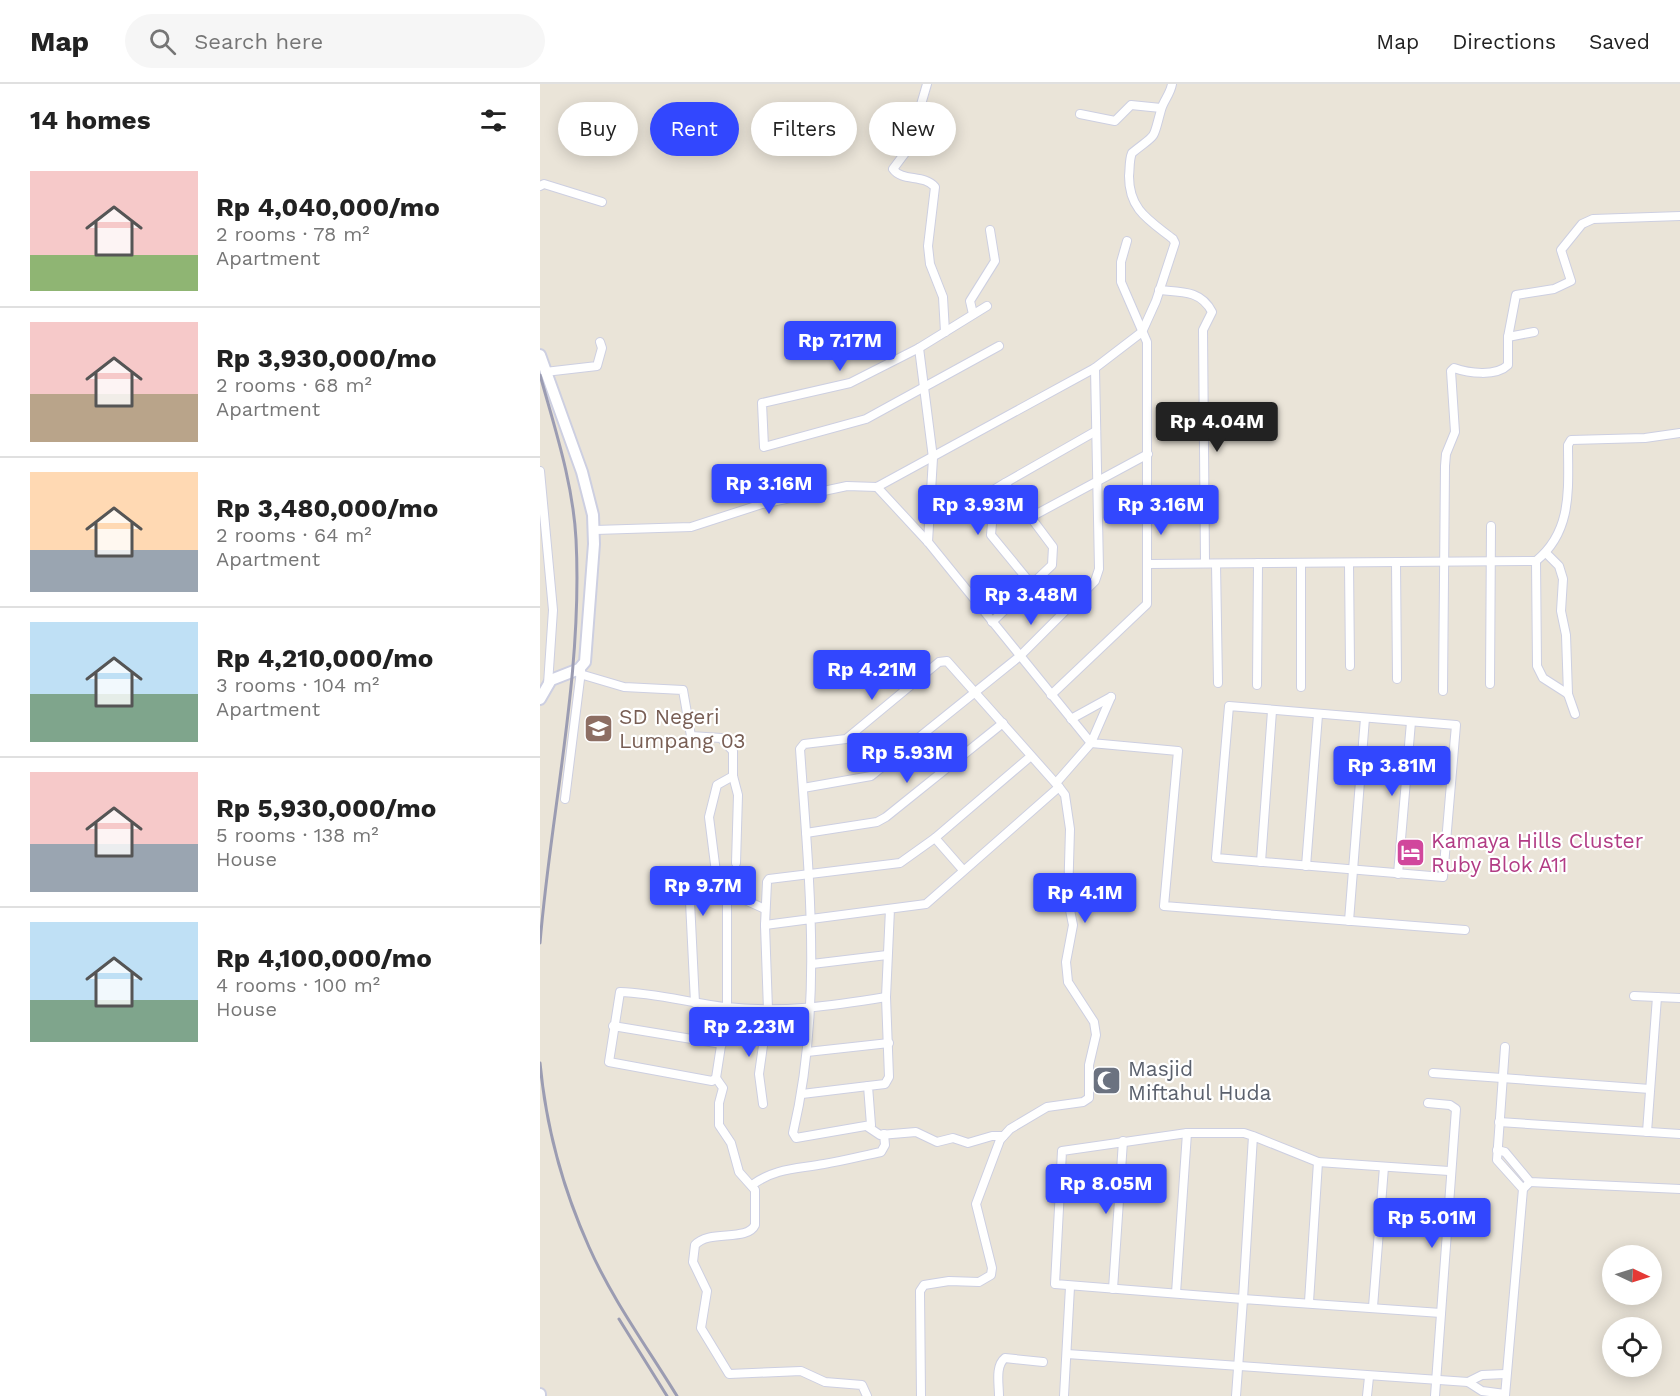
<!DOCTYPE html>
<html lang="en">
<head>
<meta charset="utf-8">
<style>
	body { margin:0; font-family:"Work Sans",sans-serif; background:#f6f6f6; color:#222; height:100vh; display:flex; flex-direction:column; font-size:22px; white-space:nowrap }
	* { box-sizing:border-box; margin:0 }
	p { font-size:20px; color:#767676 }
	.icon { flex:none; width:33px; height:33px; fill:none; stroke:currentColor; stroke-width:2; stroke-linecap:round; stroke-linejoin:round }
	.map { position:relative; flex:1; overflow:hidden }
	.details { display:flex; flex-direction:column; background:#fff; width:540px }
	.details>* { flex:none }
	.banner { position:absolute; left:18px; top:18px; width:570px; height:54px; display:flex; gap:12px }
	.needle { width:39px; rotate:94deg }
	.fabs { position:absolute; left:1062px; top:1161px; display:grid; gap:12px }
	.fabs a { display:grid; place-items:center; width:60px; height:60px; border-radius:50%; background:#fff; box-shadow:0 3px 15px #0003; font-size:30px }
	.price { position:absolute; translate:-50% -51px; padding:0 14px; border-radius:6px; background:#3247fe; color:#fff; font-size:20px; line-height:39px; filter:drop-shadow(0 2px 3px #0008) }
	.price::after { content:''; position:absolute; left:50%; top:36px; width:18px; height:14px; margin-left:-9px; background:inherit; clip-path:polygon(0 0,100% 0,50% 100%) }
	.price.active { background:#222; color:#fff }
	ul { padding:0; list-style:none }
	li { display:flex; align-items:center; gap:18px; height:150px; padding:0 30px }
	li+li { border-top:2px solid #e0e0e0 }
	li span { display:grid; place-items:center; flex:none; width:168px; height:120px; border-radius:0px; color:#555 }
	li>.icon { margin-inline-start:auto }
	span .icon { width:72px; height:72px; fill:#fffc; stroke-width:1 }
	li b { font-size:26px }
	h2 { display:flex; justify-content:space-between; align-items:center; height:72px; padding:0 30px; font-size:26px }
	.pill { padding:0 21px; border-radius:27px; background:#fff; box-shadow:0 3px 15px #0003; font-size:21px; line-height:54px }
	.pill.active { background:#3247fe; color:#fff }
	header { display:flex; align-items:center; gap:36px; box-sizing:border-box; height:84px; padding:0 30px; background:#fff; border-bottom:2px solid #e0e0e0 }
	header strong { font-size:28px }
	nav { display:flex; gap:33px; margin-inline-start:auto; font-size:21px }
	.search { width:420px; height:54px; background:#f6f6f6; display:flex; align-items:center; gap:15px; box-sizing:border-box; padding:0 21px; border-radius:33px; color:#767676; font-size:22px }
	main { display:flex; flex:1; min-height:0 }
	.map>svg:first-child { display:block }
	.lines { fill:none; stroke-linecap:round; stroke-linejoin:round }
	.street-casing { stroke:#cdcfe1; stroke-width:10 }
	.secondary-casing { stroke:#cdcfe1; stroke-width:14 }
	.street { stroke:#fff; stroke-width:8 }
	.secondary { stroke:#fff; stroke-width:10 }
	.rail { stroke:#9b9cb2; stroke-width:3 }
	.labels { text-anchor:middle; dominant-baseline:central; stroke-width:4.5; stroke-linejoin:round; paint-order:stroke }
	.education-label { font-size:21px; fill:#785e54; stroke:#fff; text-anchor:start }
	.hotel-label { font-size:21px; fill:#b23c85; stroke:#fff; text-anchor:start }
	.worship-label { font-size:21px; fill:#5b616d; stroke:#fff; text-anchor:start }
</style>
</head>
<body>
<header>
<strong>Map</strong>
<div class="search"><svg class="icon" aria-label="search" viewBox="0 0 24 24"><circle cx="10" cy="10" r="6"/><path d="M15 15l6 6"/></svg>Search here</div>
<nav><a>Map</a><a>Directions</a><a>Saved</a></nav>
</header>
<main>
<section class="details">
<h2>14 homes<svg class="icon" aria-label="filters" viewBox="0 0 24 24"><path d="M4 7h16M4 17h16"/><circle cx="9" cy="7" r="2"/><circle cx="15" cy="17" r="2"/></svg></h2>
<ul>
<li><span style="background:linear-gradient(#f6c9c9 70%,#8fb573 0)"><svg class="icon" aria-label="home" viewBox="0 0 24 24"><path d="M3 11l9-7 9 7M6 9v11h12V9"/></svg></span><div><b>Rp 4,040,000/mo</b><p>2 rooms · 78 m²</p><p>Apartment</p></div></li>
<li><span style="background:linear-gradient(#f6c9c9 60%,#b9a48a 0)"><svg class="icon" aria-label="home" viewBox="0 0 24 24"><path d="M3 11l9-7 9 7M6 9v11h12V9"/></svg></span><div><b>Rp 3,930,000/mo</b><p>2 rooms · 68 m²</p><p>Apartment</p></div></li>
<li><span style="background:linear-gradient(#ffd9b3 65%,#9aa5b1 0)"><svg class="icon" aria-label="home" viewBox="0 0 24 24"><path d="M3 11l9-7 9 7M6 9v11h12V9"/></svg></span><div><b>Rp 3,480,000/mo</b><p>2 rooms · 64 m²</p><p>Apartment</p></div></li>
<li><span style="background:linear-gradient(#bfe0f5 60%,#7fa58c 0)"><svg class="icon" aria-label="home" viewBox="0 0 24 24"><path d="M3 11l9-7 9 7M6 9v11h12V9"/></svg></span><div><b>Rp 4,210,000/mo</b><p>3 rooms · 104 m²</p><p>Apartment</p></div></li>
<li><span style="background:linear-gradient(#f6c9c9 60%,#9aa5b1 0)"><svg class="icon" aria-label="home" viewBox="0 0 24 24"><path d="M3 11l9-7 9 7M6 9v11h12V9"/></svg></span><div><b>Rp 5,930,000/mo</b><p>5 rooms · 138 m²</p><p>House</p></div></li>
<li><span style="background:linear-gradient(#bfe0f5 65%,#7fa58c 0)"><svg class="icon" aria-label="home" viewBox="0 0 24 24"><path d="M3 11l9-7 9 7M6 9v11h12V9"/></svg></span><div><b>Rp 4,100,000/mo</b><p>4 rooms · 100 m²</p><p>House</p></div></li>
</ul>
</section>
<div class="map">
<svg width="1140" height="1312" viewBox="0 0 1140 1312">
	<rect width="100%" height="100%" fill="#eae4d8"/>
	<g class="lines">
		<defs>
			<g id="street">
				<path d="M 387,0 L 368,65 L 353,85 C 362,98 384,90 395,103 L 388,162 L 390,180 L 403,213 L 405,248"/>
				<polyline points="540,30 575,37 591,21 621,24"/>
				<polyline points="0,102 4,100 62,118"/>
				<path d="M 619,206 C 641,208 661,206 672,228 L 663,246 L 665,479"/>
				<polyline points="447,222 379,264 310,299 222,319 224,363 326,335 459,262"/>
				<polyline points="433,230 430,217 455,177 450,146"/>
				<polyline points="968,253 976,211 1014,205 1031,197 1021,166 1042,140 1053,135 1140,132"/>
				<polyline points="379,264 393,374 388,458"/>
				<polyline points="5,288 57,282 62,264 60,258"/>
				<polyline points="0,387 13,526 8,600"/>
				<polyline points="465,399 455,405 451,451 492,501"/>
				<polyline points="337,403 388,458 551,659 516,699"/>
				<polyline points="491,433 608,370"/>
				<path d="M 55,446 L 151,443 L 222,420 L 307,402 L 337,403 L 555,284 L 602,248 L 616,217 L 635,159 L 633,155 C 609,136 589,126 589,92 C 590,84 589,76 592,69 C 618,48 612,58 621,26 C 623,17 630,11 632,0"/>
				<polyline points="1006,469 1019,482 1023,495 1021,527 1026,551 1028,610"/>
				<polyline points="996,477 997,582 1003,594 1028,610 1035,630"/>
				<polyline points="856,478 857,595"/>
				<path d="M 608,480 L 996,477 C 1033,447 1028,404 1028,361 L 1031,356 L 1105,354 L 1140,349"/>
				<polyline points="676,480 678,599"/>
				<polyline points="809,480 810,582"/>
				<polyline points="452,538 512,481 513,463 465,399 556,347"/>
				<polyline points="40,590 84,603 143,606 151,652 181,654 193,667 193,692 198,711 196,779"/>
				<polyline points="950,600 951,442"/>
				<polyline points="717,601 718,479"/>
				<polyline points="761,603 761,480"/>
				<path d="M 903,607 L 905,382 L 906,370 L 915,348 L 911,287 L 914,284 C 928,289 956,293 968,281 L 968,253 L 994,248"/>
				<polyline points="511,611 607,520 607,258 581,198 581,178 587,157"/>
				<polyline points="571,613 551,659 638,667 624,822 925,846"/>
				<polygon points="689,622 916,641 903,793 676,774"/>
				<polyline points="531,635 571,613"/>
				<polyline points="263,704 331,692 480,572 555,497 559,485 555,284"/>
				<polyline points="25,715 41,587"/>
				<polyline points="266,749 337,738 346,733 463,639"/>
				<polyline points="395,754 423,786"/>
				<polyline points="721,778 732,627"/>
				<polyline points="766,782 778,631"/>
				<polyline points="858,790 871,638"/>
				<polyline points="178,804 169,733 177,701 193,692"/>
				<path d="M 187,808 L 187,923 L 176,994 L 172,997 L 69,978 L 80,908 C 115,909 151,919 186,923 C 241,929 292,922 346,913"/>
				<polyline points="809,837 825,634"/>
				<path d="M 225,841 L 386,820 L 519,703 L 407,577 L 399,578 L 306,655 L 264,660 L 260,665 C 269,794 283,922 253,1049 L 256,1054 L 331,1041 L 328,1002 L 345,1000 L 349,993 L 346,913 L 350,825"/>
				<polyline points="272,880 347,871"/>
				<polyline points="1094,912 1140,914"/>
				<polyline points="155,919 149,797 163,797 225,825"/>
				<polyline points="73,942 182,960"/>
				<polyline points="965,963 957,1076 983,1105"/>
				<polyline points="267,968 349,959"/>
				<polyline points="893,989 1110,1005"/>
				<path d="M 176,994 L 183,1004 L 179,1019 L 179,1041 L 191,1059 L 199,1088 L 215,1106 L 215,1141 C 207,1158 169,1145 155,1161 L 153,1178 L 167,1207 L 161,1244 L 189,1290 L 261,1287 L 285,1298 L 322,1301 L 327,1312"/>
				<polyline points="262,1010 328,1002"/>
				<polyline points="888,1019 910,1021 916,1025 895,1312"/>
				<polyline points="223,1020 219,990 228,926 225,841 227,798 229,795 360,779 395,754 491,672"/>
				<polyline points="959,1038 1140,1050"/>
				<polyline points="328,1043 340,1051 376,1048 397,1058 413,1054 428,1059 452,1052 463,1052"/>
				<polyline points="1107,1048 1117,913"/>
				<polyline points="713,1052 703,1215 515,1200 522,1067 647,1049 704,1049 713,1052 778,1078 909,1087"/>
				<polyline points="957,1066 965,1068 990,1098 1140,1105"/>
				<path d="M 212,1101 C 235,1084 257,1085 284,1080 C 303,1077 322,1072 341,1068 L 345,1061 L 344,1050"/>
				<polyline points="573,1205 583,1057"/>
				<polyline points="636,1209 647,1049"/>
				<polyline points="769,1218 778,1078"/>
				<polyline points="833,1223 844,1083"/>
				<polyline points="527,1270 928,1298 942,1307 965,1310"/>
				<polyline points="928,1298 942,1291 966,1290"/>
				<polyline points="381,1312 380,1207 384,1201 409,1197 439,1198 451,1191 452,1184 436,1120 460,1056 470,1045 507,1023 543,1018 549,1014 549,981 556,951 554,938 528,898 526,878 533,841 528,816 530,745 525,711 519,703"/>
				<path d="M 459,1312 C 459,1300 455,1282 465,1274 L 503,1278"/>
				<polyline points="524,1312 530,1203"/>
				<polyline points="696,1312 703,1215 901,1229"/>
				<polyline points="827,1312 829,1293"/>
				<polyline points="965,1312 983,1105 990,1098"/>
			</g>
			<g id="secondary">
				<polyline points="0,271 42,388 53,431 54,460 45,578 39,585 11,596 0,615"/>
				<polyline points="0,1310 0,1312"/>
			</g>
		</defs>
		<use href="#street" class="street-casing"/>
		<use href="#secondary" class="secondary-casing"/>
		<use href="#street" class="street"/>
		<use href="#secondary" class="secondary"/>
		<g class="rail">
			<path d="M 0,291 C 15,345 33,399 36,455 C 43,591 11,725 0,859"/>
			<path d="M 0,979 C 6,1043 23,1105 49,1163 C 72,1215 107,1263 137,1312"/>
			<polyline points="79,1235 127,1312"/>
		</g>
	</g>
	<defs>
		<symbol id="school-square" viewBox="-11 -11 22 22"><rect x="-9" y="-9" width="18" height="18" rx="4" fill="#8d6e63" stroke="#fff"/><path d="M0-5L7-2L0 1L-7-2ZM-4 1L0 2.5L4 1V4Q0 6-4 4Z" fill="#fff"/></symbol>
		<symbol id="hotel-square" viewBox="-11 -11 22 22"><rect x="-9" y="-9" width="18" height="18" rx="4" fill="#d1479c" stroke="#fff"/><path d="M-6-4.5h1.5V1H6V5H4.5V3h-9V5H-6ZM-4 0a1.8 1.8 0 1 1 3.6 0ZM.5 0V-2.5h3Q6-2.5 6 0Z" fill="#fff"/></symbol>
		<symbol id="mosque-square" viewBox="-11 -11 22 22"><rect x="-9" y="-9" width="18" height="18" rx="4" fill="#6b7280" stroke="#fff"/><path d="M3.5-4.9A6 6 0 1 0 3.5 4.9A5 5 0 1 1 3.5-4.9Z" fill="#fff"/></symbol>
	</defs>
	<g fill-rule="evenodd">
		<use href="#school-square" x="42" y="628" width="33" height="33"/>
		<use href="#hotel-square" x="854" y="752" width="33" height="33"/>
		<use href="#mosque-square" x="550" y="980" width="33" height="33"/>
	</g>
	<g class="labels">
		<g class="education-label">
			<text x="79" y="632">SD Negeri<tspan x="79" dy="24">Lumpang 03</tspan></text>
		</g>
		<g class="hotel-label">
			<text x="891" y="756">Kamaya Hills Cluster<tspan x="891" dy="24">Ruby Blok A11</tspan></text>
		</g>
		<g class="worship-label">
			<text x="588" y="984">Masjid<tspan x="588" dy="24">Miftahul Huda</tspan></text>
		</g>
	</g>
</svg>
<div class="fabs">
<a><svg class="needle" viewBox="-14 -14 28 28"><path d="M0-13l5 13h-10z" fill="#e53935"/><path d="M0 13l5-13h-10z" fill="#767676"/></svg></a>
<a><svg class="icon" aria-label="locate" viewBox="0 0 24 24"><circle cx="12" cy="12" r="6"/><path d="M12 2v4M12 18v4M2 12h4M18 12h4"/></svg></a>
</div>
<b class="price" style="left:300px;top:288px">Rp 7.17M</b>
<b class="price active" style="left:677px;top:369px">Rp 4.04M</b>
<b class="price" style="left:229px;top:431px">Rp 3.16M</b>
<b class="price" style="left:438px;top:452px">Rp 3.93M</b>
<b class="price" style="left:621px;top:452px">Rp 3.16M</b>
<b class="price" style="left:491px;top:542px">Rp 3.48M</b>
<b class="price" style="left:332px;top:617px">Rp 4.21M</b>
<b class="price" style="left:367px;top:700px">Rp 5.93M</b>
<b class="price" style="left:852px;top:713px">Rp 3.81M</b>
<b class="price" style="left:163px;top:833px">Rp 9.7M</b>
<b class="price" style="left:545px;top:840px">Rp 4.1M</b>
<b class="price" style="left:209px;top:974px">Rp 2.23M</b>
<b class="price" style="left:566px;top:1131px">Rp 8.05M</b>
<b class="price" style="left:892px;top:1165px">Rp 5.01M</b>
<div class="banner">
<a class="pill">Buy</a>
<a class="pill active">Rent</a>
<a class="pill">Filters</a>
<a class="pill">New</a>
</div>
</div>
</main>
</body>
</html>
